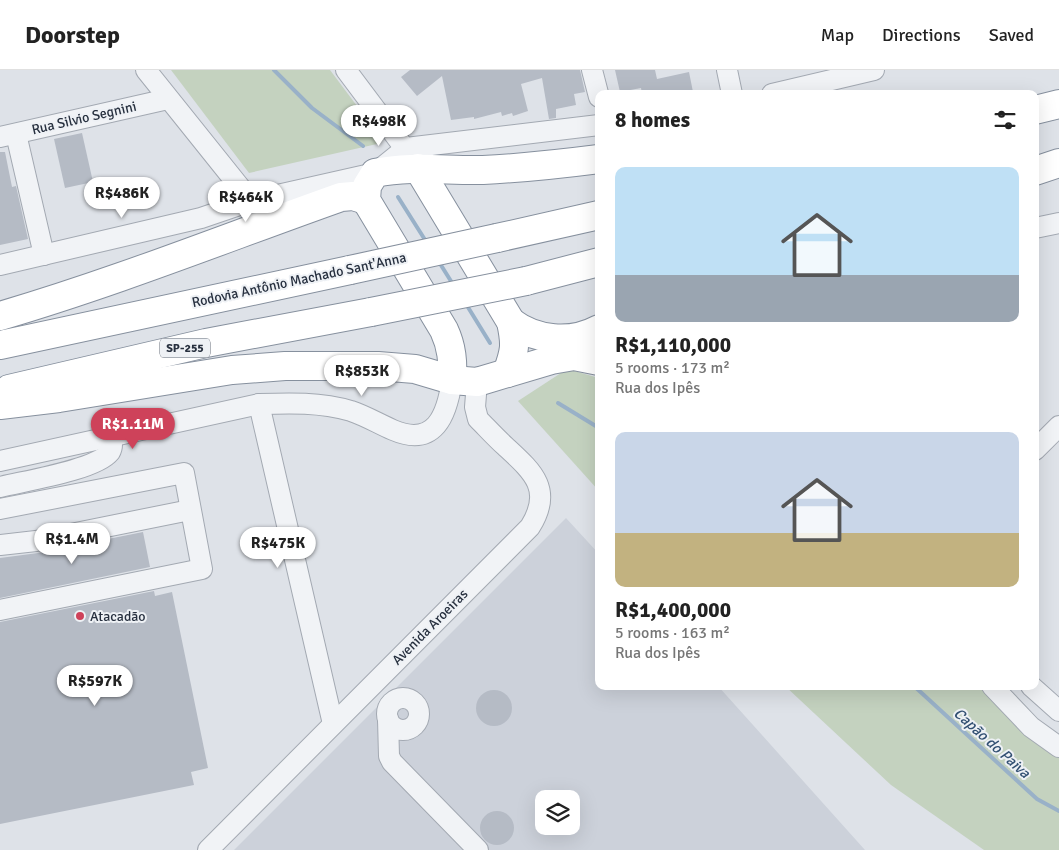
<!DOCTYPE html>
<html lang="en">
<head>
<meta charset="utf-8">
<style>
	body { margin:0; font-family:Signika,sans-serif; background:#f6f6f6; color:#222; height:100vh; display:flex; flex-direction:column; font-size:19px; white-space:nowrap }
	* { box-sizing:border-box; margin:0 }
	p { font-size:16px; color:#767676 }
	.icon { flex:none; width:28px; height:28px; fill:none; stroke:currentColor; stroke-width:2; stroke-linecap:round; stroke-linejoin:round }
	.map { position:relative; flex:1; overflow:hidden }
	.panel { position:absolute; left:595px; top:20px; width:444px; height:600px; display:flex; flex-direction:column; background:#fff; border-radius:10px; box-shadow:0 5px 20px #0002 }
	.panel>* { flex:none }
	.buttons { position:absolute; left:535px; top:720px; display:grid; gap:10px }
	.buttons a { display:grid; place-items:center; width:45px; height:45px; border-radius:10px; background:#fff; box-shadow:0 5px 20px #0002; font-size:25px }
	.price { position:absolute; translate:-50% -42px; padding:0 11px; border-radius:18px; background:#fff; color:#222; font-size:16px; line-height:32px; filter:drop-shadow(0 1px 2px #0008) }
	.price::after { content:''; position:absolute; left:50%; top:30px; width:15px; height:11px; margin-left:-8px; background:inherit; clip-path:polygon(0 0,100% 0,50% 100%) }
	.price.selected { background:#ce425a; color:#fff }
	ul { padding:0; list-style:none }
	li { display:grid; align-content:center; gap:10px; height:265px; padding:0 20px }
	li span { display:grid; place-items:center; height:155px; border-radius:10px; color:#555 }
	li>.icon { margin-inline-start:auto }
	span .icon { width:90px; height:90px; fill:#fffc; stroke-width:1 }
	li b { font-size:21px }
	h2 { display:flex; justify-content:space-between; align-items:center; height:60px; padding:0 20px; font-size:21px }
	header { display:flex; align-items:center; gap:30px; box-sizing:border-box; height:70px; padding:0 25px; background:#fff; border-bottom:1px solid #e0e0e0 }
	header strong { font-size:24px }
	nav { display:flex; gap:28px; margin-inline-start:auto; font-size:18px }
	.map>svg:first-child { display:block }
	.built { fill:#ccd1da; fill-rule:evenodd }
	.green { fill:#c4d2bf }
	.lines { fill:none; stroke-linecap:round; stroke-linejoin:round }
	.stream { stroke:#99b1c8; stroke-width:4 }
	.building { fill:#b5bbc5 }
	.minor-casing { stroke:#a3a9b2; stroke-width:22 }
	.highway-casing { stroke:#86909e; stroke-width:30 }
	.minor { stroke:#f1f3f6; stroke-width:20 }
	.highway { stroke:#fff; stroke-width:28 }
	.highway-bridge-casing { stroke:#86909e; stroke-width:30; stroke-linecap:butt }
	.highway-bridge { stroke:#fff; stroke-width:28 }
	.poi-dot { fill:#ce425a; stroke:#eef1f5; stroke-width:2 }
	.labels { text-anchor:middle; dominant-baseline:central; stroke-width:4; stroke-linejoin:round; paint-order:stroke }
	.shield { fill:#eef1f5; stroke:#636a76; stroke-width:1 }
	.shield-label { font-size:12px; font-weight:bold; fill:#27303f }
	.street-label { font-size:14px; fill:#27303f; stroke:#eef1f5 }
	.poi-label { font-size:14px; fill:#27303f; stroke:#eef1f5; text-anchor:start }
	.water-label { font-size:15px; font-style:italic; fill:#325072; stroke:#eef1f5 }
</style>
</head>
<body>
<header>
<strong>Doorstep</strong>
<nav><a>Map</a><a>Directions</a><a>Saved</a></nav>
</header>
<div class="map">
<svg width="1059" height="780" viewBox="0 0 1059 780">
	<rect width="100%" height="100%" fill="#dee2e8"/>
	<path class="built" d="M 566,448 L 599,484 L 599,616 L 718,616 L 865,780 L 234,780 ZM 544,729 L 571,729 L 571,756 L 544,756 Z"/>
	<g class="green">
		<polygon points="171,0 330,0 375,60 377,74 249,103"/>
		<polygon points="567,299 599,308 599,421 518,331"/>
		<polygon points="785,616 983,616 1059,679 1059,780 984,780 891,715"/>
	</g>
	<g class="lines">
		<g class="stream">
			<polyline points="274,0 312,38 363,76"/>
			<polyline points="398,127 427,173"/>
			<polyline points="439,192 454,216"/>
			<polyline points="466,234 490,273"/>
			<polyline points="558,333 599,358"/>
			<polyline points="914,616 1037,729 1059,741"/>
		</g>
	</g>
	<g class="building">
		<polygon points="410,0 580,0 585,22 574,24 576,35 556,39 556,48 549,49 542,8 521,14 528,41 513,46 512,43 502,46 501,42 474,49 474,47 451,50 442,6 417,26 401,7"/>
		<polygon points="615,0 655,0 657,9 689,2 693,22 642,24 641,18 620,22"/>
		<polygon points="82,63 93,112 65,118 54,69"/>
		<polygon points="0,82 5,82 12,117 16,116 28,169 0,175"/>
		<polygon points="143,462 150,497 0,528 0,488 38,483"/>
		<polygon points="154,521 155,526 172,522 208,698 191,702 194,715 0,754 0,552"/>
		<circle cx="494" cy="638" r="18"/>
		<circle cx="497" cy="758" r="17"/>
	</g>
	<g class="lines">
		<defs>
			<g id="minor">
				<polyline points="146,0 259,141"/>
				<polyline points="346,0 412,88"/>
				<polyline points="592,0 599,27"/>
				<polyline points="727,0 732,24"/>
				<polyline points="772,24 874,0"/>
				<polyline points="16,64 44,185"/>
				<polyline points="0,67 168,29"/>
				<polyline points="1035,158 1059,153"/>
				<polyline points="0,195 201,148 251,131 375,103 406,78 599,55"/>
				<polyline points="259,334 333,654"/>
				<polyline points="1035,380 1059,356"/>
				<path d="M 0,391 L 259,334 C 290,333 320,332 351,341 C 366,346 379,354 393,360 C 435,378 447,345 452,310"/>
				<path d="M 0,417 C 24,411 96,400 110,382 C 113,377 112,372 111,367"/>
				<polyline points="0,439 184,403 202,499 0,540"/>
				<polyline points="0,475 36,471 190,440"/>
				<polyline points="992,616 1031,657 1059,677"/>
				<polyline points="1031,616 1059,641"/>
				<circle cx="403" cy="644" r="16"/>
				<polyline points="388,649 389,686 392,692 478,780"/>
				<path d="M 208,780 L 530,457 C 554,419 532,401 505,376 C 496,368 487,358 478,349 L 475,337 L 477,312"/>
			</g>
			<g id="highway">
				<polyline points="1035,40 1059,34"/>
				<path d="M 418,98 L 511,252 C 516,275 515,281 507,303"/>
				<polyline points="1035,101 1059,93"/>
				<polyline points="497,168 599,145"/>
				<polyline points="526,211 599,192"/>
				<path d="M 0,246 C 116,212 228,167 341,127 L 353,126 L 366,130"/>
				<path d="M 511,252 C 536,271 571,274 599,259"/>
				<polyline points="0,275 350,200"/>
				<path d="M 452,310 C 453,292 452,277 444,260 L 366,130 L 367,116 L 375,103 C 411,95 447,101 483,100 C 522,98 560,94 599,89"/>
				<polyline points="9,319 206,273 371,242"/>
				<polyline points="0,335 59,328 232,300 285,296 378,296 415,299 452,310 477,312 551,290 574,286 599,291"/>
			</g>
		</defs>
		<use href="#minor" class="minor-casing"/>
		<use href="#highway" class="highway-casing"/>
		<use href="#minor" class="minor"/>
		<use href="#highway" class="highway"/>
		<defs>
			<g id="highway-bridge">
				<polyline points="350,200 497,168"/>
				<polyline points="371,242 526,211"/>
			</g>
		</defs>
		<use href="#highway-bridge" class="highway-bridge-casing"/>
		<use href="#highway-bridge" class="highway-bridge"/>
	</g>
	<circle class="poi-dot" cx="80" cy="546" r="5"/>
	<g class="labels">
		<rect class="shield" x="160" y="268.5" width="50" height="19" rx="4"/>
		<g class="shield-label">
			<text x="185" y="278">SP-255</text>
		</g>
		<g class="street-label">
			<text transform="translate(84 48) rotate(-13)">Rua Silvio Segnini</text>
			<text transform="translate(299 210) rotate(-12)">Rodovia Antônio Machado Sant'Anna</text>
			<text transform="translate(430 557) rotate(-45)">Avenida Aroeiras</text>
		</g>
		<g class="poi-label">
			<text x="90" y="546">Atacadão</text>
		</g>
		<g class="water-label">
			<text transform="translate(992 673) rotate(42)">Capão do Paiva</text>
		</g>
	</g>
</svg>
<div class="buttons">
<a><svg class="icon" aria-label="layers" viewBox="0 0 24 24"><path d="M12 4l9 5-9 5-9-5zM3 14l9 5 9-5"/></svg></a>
</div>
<b class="price" style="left:379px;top:77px">R$498K</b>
<b class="price" style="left:122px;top:149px">R$486K</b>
<b class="price" style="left:246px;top:153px">R$464K</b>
<b class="price" style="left:362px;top:327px">R$853K</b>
<b class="price selected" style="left:133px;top:380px">R$1.11M</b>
<b class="price" style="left:72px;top:495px">R$1.4M</b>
<b class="price" style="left:278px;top:499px">R$475K</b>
<b class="price" style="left:95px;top:637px">R$597K</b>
<section class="panel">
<h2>8 homes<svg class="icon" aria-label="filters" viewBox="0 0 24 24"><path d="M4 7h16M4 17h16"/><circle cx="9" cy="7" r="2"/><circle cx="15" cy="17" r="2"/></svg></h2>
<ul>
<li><span style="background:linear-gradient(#bfe0f5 70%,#9aa5b1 0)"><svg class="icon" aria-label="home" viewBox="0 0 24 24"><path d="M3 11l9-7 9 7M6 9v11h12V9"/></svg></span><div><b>R$1,110,000</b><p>5 rooms · 173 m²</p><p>Rua dos Ipês</p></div></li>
<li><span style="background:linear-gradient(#c9d6e8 65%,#c2b280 0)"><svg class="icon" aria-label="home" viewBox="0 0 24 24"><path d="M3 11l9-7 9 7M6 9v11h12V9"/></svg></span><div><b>R$1,400,000</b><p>5 rooms · 163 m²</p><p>Rua dos Ipês</p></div></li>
</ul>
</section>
</div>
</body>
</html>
